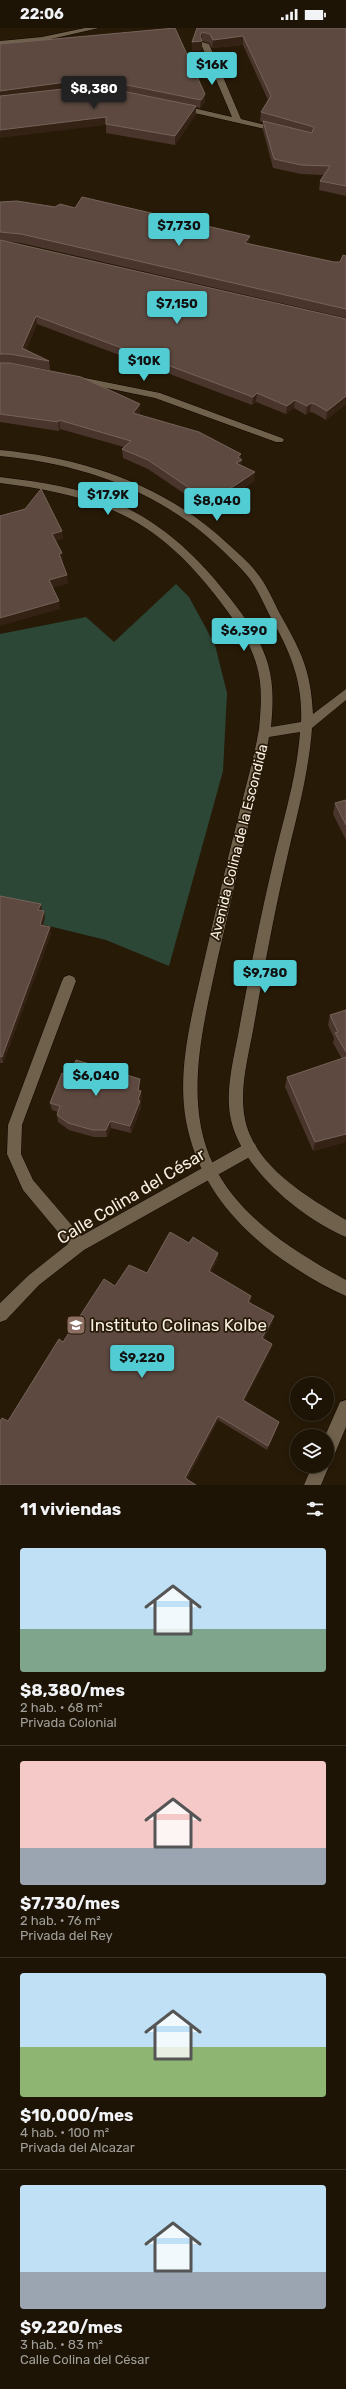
<!DOCTYPE html>
<html lang="es">
<head>
<meta charset="utf-8">
<style>
	body { margin:0; font-family:Rubik,sans-serif; background:#251d0f; color:#f1f3f6; height:100vh; display:flex; flex-direction:column; font-size:15px; white-space:nowrap }
	* { box-sizing:border-box; margin:0 }
	p { font-size:13px; color:#a09e9a }
	.icon { flex:none; width:22px; height:22px; fill:none; stroke:currentColor; stroke-width:2; stroke-linecap:round; stroke-linejoin:round }
	.map { position:relative; height:1457px; overflow:hidden }
	.drawer { display:flex; flex-direction:column; background:#1d1405; flex:1 }
	.drawer>* { flex:none }
	.controls { position:absolute; left:290px; top:1349px; display:grid; gap:8px }
	.controls a { display:grid; place-items:center; width:44px; height:44px; border-radius:50%; background:#1d1405; box-shadow:0 2px 6px #0003,0 0 0 1px #3b3327; font-size:20px }
	.price { position:absolute; translate:-50% -34px; padding:0 9px; border-radius:4px; background:#51ccd2; color:#111; font-size:13px; line-height:26px; filter:drop-shadow(0 1px 2px #0008) }
	.price::after { content:''; position:absolute; left:50%; top:24px; width:12px; height:9px; margin-left:-6px; background:inherit; clip-path:polygon(0 0,100% 0,50% 100%) }
	.price.active { background:#222; color:#fff }
	ul { padding:0; list-style:none }
	li { display:grid; align-content:center; gap:8px; height:212px; padding:0 20px }
	li+li { border-top:1px solid #3b3327 }
	li span { display:grid; place-items:center; height:124px; border-radius:4px; color:#555 }
	li>.icon { margin-inline-start:auto }
	span .icon { width:72px; height:72px; fill:#fffc; stroke-width:1 }
	li b { font-size:17px }
	h2 { display:flex; justify-content:space-between; align-items:center; height:48px; padding:0 20px; font-size:17px }
	.status { display:flex; justify-content:space-between; align-items:center; height:28px; padding:0 20px; background:#1d1405; direction:ltr }
	.status svg { height:11px; fill:currentColor }
	.map>svg:first-child { display:block }
	.green { fill:#2c4736 }
	.lines { fill:none; stroke-linecap:round; stroke-linejoin:round }
	.street-casing { stroke:#0f0500; stroke-width:1 }
	.secondary-casing { stroke:#0f0500; stroke-width:1 }
	.street { fill:#70614c; fill-rule:evenodd }
	.secondary { fill:#70614c; fill-rule:evenodd }
	.wall { fill:#4a352d }
	.shaded-wall { fill:#342215 }
	.building { fill:#5d4940; stroke:#75635a }
	.labels { text-anchor:middle; dominant-baseline:central; stroke-width:3.5; stroke-linejoin:round; paint-order:stroke }
	.street-label { font-size:14px; fill:#f8efe3; stroke:#271a07 }
	.near-street-label { font-size:17px; fill:#f8efe3; stroke:#271a07 }
	.near-poi-label { font-size:17px; fill:#f8efe3; stroke:#271a07; text-anchor:start }
</style>
</head>
<body>
<div class="status"><b>22:06</b><svg viewBox="0 0 49 12"><path d="M0 12V9h3v3zM5 12V6h3v6zM10 12V3h3v9zM15 12V0h3v12zM26 1h20v11H26zM47 4h2v5h-2z"/></svg></div>
<div class="map">
<svg width="346" height="1457" viewBox="0 0 346 1457">
	<rect width="100%" height="100%" fill="#271a07"/>
	<polygon class="green" points="176,556 189,569 215,617 227,665 223,743 169,938 106,912 0,886 0,606 86,589 114,614"/>
	<g class="lines">
		<defs>
			<g id="street">
				<polygon points="202,14 209,16 241,91 282,101 282,105 177,81 176,79 180,77 232,89 201,16"/>
				<polygon points="80,349 160,365 282,410 284,412 282,414 276,414 155,370 77,354 75,352"/>
				<polygon points="69,947 74,949 76,953 22,1097 21,1126 33,1152 81,1208 245,1116 250,1114 255,1116 257,1121 255,1126 84,1222 39,1257 6,1292 0,1294 0,1275 29,1247 68,1216 23,1162 7,1126 8,1097 62,953 64,949"/>
				<polygon points="346,1372 346,1399 333,1430 327,1432 329,1438 321,1457 304,1457 312,1438 327,1438 327,1408 325,1408 340,1374"/>
			</g>
			<g id="secondary">
				<polygon points="85,0 99,0 42,13 0,17 0,13 42,9"/>
				<path d="M 0,422 C 85,430 165,457 228,516 C 239,526 252,537 260,549 C 268,560 274,574 280,586 C 301,623 311,642 313,686 L 346,661 L 346,672 L 312,700 C 309,744 297,787 287,830 C 274,886 264,941 254,997 C 248,1032 235,1072 250,1107 C 267,1146 311,1171 346,1192 L 346,1209 C 301,1190 242,1141 231,1092 C 224,1061 235,1027 240,996 C 250,941 261,886 274,831 C 284,789 297,747 300,704 L 269,709 C 265,736 257,763 250,790 C 239,836 229,883 218,929 C 204,995 182,1073 214,1138 C 241,1191 296,1225 346,1252 L 346,1268 C 327,1260 309,1249 292,1238 C 239,1203 198,1157 186,1093 C 177,1043 191,990 202,942 C 214,891 225,840 238,790 C 245,760 254,731 259,701 C 261,679 263,657 256,635 C 250,615 238,597 225,580 C 195,539 160,502 112,482 C 76,466 38,460 0,455 L 0,449 C 41,454 83,460 121,477 C 169,500 204,535 236,578 C 249,595 262,615 268,636 C 274,657 273,678 271,699 L 301,694 C 303,655 291,625 272,592 C 265,579 260,566 252,554 C 244,542 231,531 221,521 C 160,463 83,436 0,428 Z"/>
			</g>
		</defs>
		<use href="#street" class="street-casing"/>
		<use href="#secondary" class="secondary-casing"/>
		<use href="#street" class="street"/>
		<use href="#secondary" class="secondary"/>
	</g>
	<g class="wall">
		<polygon points="175,0 205,74 200,80 196,79 196,86 175,117 106,105 106,97 0,16"/>
		<polygon points="197,0 346,0 346,168 319,162 320,153 324,147 301,146 273,140 263,102 263,94 260,93 261,84 268,72 243,17 212,20 209,15 202,13 202,22 192,23 192,14"/>
		<polygon points="0,174 249,216 334,234 340,234 346,228 346,290 21,215 5,213 346,291 346,376 326,392 314,385 310,384 306,387 294,380 286,386 256,374 252,377 37,296 26,322 49,333 50,342 11,335 6,335 140,385 138,387 242,432 241,437 254,453 210,483 148,441 123,430 122,421 124,419 60,401 59,403 0,394"/>
		<polygon points="346,772 346,812 333,786 335,775"/>
		<polygon points="0,868 42,883 44,883 45,890 43,897 51,906 3,1035 0,1035"/>
		<polygon points="346,982 346,1114 313,1123 285,1059 287,1049 342,1031 333,1015 334,1010 328,997 330,987"/>
		<polygon points="70,1048 140,1058 139,1062 142,1070 140,1073 141,1080 131,1105 111,1100 107,1109 94,1109 69,1102 58,1094 57,1087 58,1084 52,1082 50,1075"/>
		<polygon points="189,1215 218,1225 218,1231 211,1244 251,1274 250,1275 273,1293 264,1311 272,1316 271,1321 244,1373 278,1398 267,1422 218,1392 187,1451 8,1393 63,1314 115,1258 147,1245"/>
	</g>
	<g class="shaded-wall">
		<polygon points="202,4 202,22 192,23 192,14 200,8"/>
		<polygon points="243,8 243,17 212,20 213,12"/>
		<polygon points="81,52 81,60 0,71 0,63"/>
		<polygon points="205,66 205,74 200,80 201,72"/>
		<polygon points="196,78 196,86 175,117 175,108"/>
		<polygon points="106,89 106,97 0,110 0,102"/>
		<polygon points="250,208 249,217 245,215"/>
		<polygon points="36,288 37,296 23,329 22,320"/>
		<polygon points="257,365 256,374 252,377 253,369"/>
		<polygon points="346,368 346,376 326,392 327,383"/>
		<polygon points="295,372 294,380 286,386 287,378"/>
		<polygon points="311,375 310,384 306,387 307,378"/>
		<polygon points="140,376 140,385 133,394 133,385"/>
		<polygon points="59,392 60,401 59,403 58,394"/>
		<polygon points="241,426 241,432 242,432 241,441 236,435 238,429"/>
		<polygon points="255,444 254,453 210,483 210,474"/>
		<polygon points="62,503 63,511 53,514 52,506"/>
		<polygon points="62,525 63,533 60,534 59,526"/>
		<polygon points="67,547 68,556 50,560 49,552"/>
		<polygon points="59,573 60,581 0,598 0,590"/>
		<polygon points="41,876 42,883 38,882"/>
		<polygon points="44,883 45,890 41,904 40,897"/>
		<polygon points="50,899 51,906 3,1035 2,1029"/>
		<polygon points="140,1051 140,1058 138,1069 138,1062"/>
		<polygon points="141,1063 142,1070 140,1073 141,1080 131,1105 130,1098 138,1072"/>
		<polygon points="110,1093 111,1100 107,1109 106,1102"/>
		<polygon points="346,1106 346,1114 313,1123 315,1114"/>
		<polygon points="218,1225 218,1231 209,1249 209,1243"/>
		<polygon points="251,1268 251,1274 248,1279 248,1274"/>
		<polygon points="274,1288 273,1293 262,1315 262,1310"/>
		<polygon points="272,1316 271,1321 242,1377 243,1372"/>
		<polygon points="218,1388 218,1392 185,1454 185,1450"/>
		<polygon points="279,1394 278,1398 267,1422 268,1418"/>
	</g>
	<g class="building">
		<polygon points="175,0 205,66 201,72 112,54 81,52 0,63 0,16"/>
		<polygon points="197,0 346,0 346,158 320,153 330,138 301,137 274,131 263,93 312,105 314,99 261,84 271,68 243,8 213,12 210,6 202,4 200,8 202,13 192,14"/>
		<polygon points="81,59 112,61 196,78 175,108 106,96 106,89 0,102 0,68"/>
		<polygon points="82,169 250,208 245,215 334,234 340,234 343,227 346,228 346,281 21,206 0,204 0,174 17,173 55,179 60,176 75,180"/>
		<polygon points="0,212 346,291 346,368 327,383 315,376 311,375 307,378 295,372 287,378 257,365 253,369 36,288 22,320 49,333 10,326 0,326"/>
		<polygon points="0,335 10,335 81,349 140,376 133,385 199,404 241,426 238,429 242,432 236,435 255,444 210,474 148,432 122,421 131,413 59,392 58,394 0,386"/>
		<polygon points="41,461 62,503 52,506 62,525 59,526 67,547 49,552 59,573 0,590 0,488 25,481"/>
		<polygon points="346,772 346,797 335,775"/>
		<polygon points="0,868 41,876 38,882 44,883 40,897 50,899 2,1029 0,1028"/>
		<polygon points="346,982 346,1024 335,1005 338,1004 330,987"/>
		<polygon points="346,1029 346,1106 315,1114 287,1049"/>
		<polygon points="76,1032 140,1051 138,1062 141,1063 138,1072 140,1073 130,1098 110,1093 106,1102 93,1102 68,1095 57,1087 60,1078 50,1075 62,1045 70,1048"/>
		<polygon points="170,1204 189,1215 193,1209 218,1225 209,1243 251,1268 248,1274 274,1288 262,1310 272,1316 243,1372 279,1394 268,1418 218,1388 185,1450 196,1457 0,1457 0,1393 2,1390 8,1393 59,1311 63,1314 104,1251 115,1258 129,1237 147,1245"/>
	</g>
	<defs>
		<symbol id="school-square" viewBox="-11 -11 22 22"><rect x="-9" y="-9" width="18" height="18" rx="4" fill="#8d6e63" stroke="#271a07"/><path d="M0-5L7-2L0 1L-7-2ZM-4 1L0 2.5L4 1V4Q0 6-4 4Z" fill="#fff"/></symbol>
	</defs>
	<g fill-rule="evenodd">
		<use href="#school-square" x="65" y="1286" width="22" height="22"/>
	</g>
	<g class="labels">
		<g class="street-label">
			<text transform="translate(239 814) rotate(-76)">Avenida Colina de la Escondida</text>
		</g>
		<g class="near-street-label">
			<text transform="translate(131 1168) rotate(-31)">Calle Colina del César</text>
		</g>
		<g class="near-poi-label">
			<text x="90" y="1297">Instituto Colinas Kolbe</text>
		</g>
	</g>
</svg>
<div class="controls">
<a><svg class="icon" aria-label="locate" viewBox="0 0 24 24"><circle cx="12" cy="12" r="6"/><path d="M12 2v4M12 18v4M2 12h4M18 12h4"/></svg></a>
<a><svg class="icon" aria-label="layers" viewBox="0 0 24 24"><path d="M12 4l9 5-9 5-9-5zM3 14l9 5 9-5"/></svg></a>
</div>
<b class="price" style="left:212px;top:58px">$16K</b>
<b class="price active" style="left:94px;top:82px">$8,380</b>
<b class="price" style="left:179px;top:219px">$7,730</b>
<b class="price" style="left:177px;top:297px">$7,150</b>
<b class="price" style="left:144px;top:354px">$10K</b>
<b class="price" style="left:108px;top:488px">$17.9K</b>
<b class="price" style="left:217px;top:494px">$8,040</b>
<b class="price" style="left:244px;top:624px">$6,390</b>
<b class="price" style="left:265px;top:966px">$9,780</b>
<b class="price" style="left:96px;top:1069px">$6,040</b>
<b class="price" style="left:142px;top:1351px">$9,220</b>
</div>
<section class="drawer">
<h2>11 viviendas<svg class="icon" aria-label="filters" viewBox="0 0 24 24"><path d="M4 7h16M4 17h16"/><circle cx="9" cy="7" r="2"/><circle cx="15" cy="17" r="2"/></svg></h2>
<ul>
<li><span style="background:linear-gradient(#bfe0f5 65%,#7fa58c 0)"><svg class="icon" aria-label="home" viewBox="0 0 24 24"><path d="M3 11l9-7 9 7M6 9v11h12V9"/></svg></span><div><b>$8,380/mes</b><p>2 hab. · 68 m²</p><p>Privada Colonial</p></div></li>
<li><span style="background:linear-gradient(#f6c9c9 70%,#9aa5b1 0)"><svg class="icon" aria-label="home" viewBox="0 0 24 24"><path d="M3 11l9-7 9 7M6 9v11h12V9"/></svg></span><div><b>$7,730/mes</b><p>2 hab. · 76 m²</p><p>Privada del Rey</p></div></li>
<li><span style="background:linear-gradient(#bfe0f5 60%,#8fb573 0)"><svg class="icon" aria-label="home" viewBox="0 0 24 24"><path d="M3 11l9-7 9 7M6 9v11h12V9"/></svg></span><div><b>$10,000/mes</b><p>4 hab. · 100 m²</p><p>Privada del Alcazar</p></div></li>
<li><span style="background:linear-gradient(#bfe0f5 70%,#9aa5b1 0)"><svg class="icon" aria-label="home" viewBox="0 0 24 24"><path d="M3 11l9-7 9 7M6 9v11h12V9"/></svg></span><div><b>$9,220/mes</b><p>3 hab. · 83 m²</p><p>Calle Colina del César</p></div></li>
</ul>
</section>
</body>
</html>
